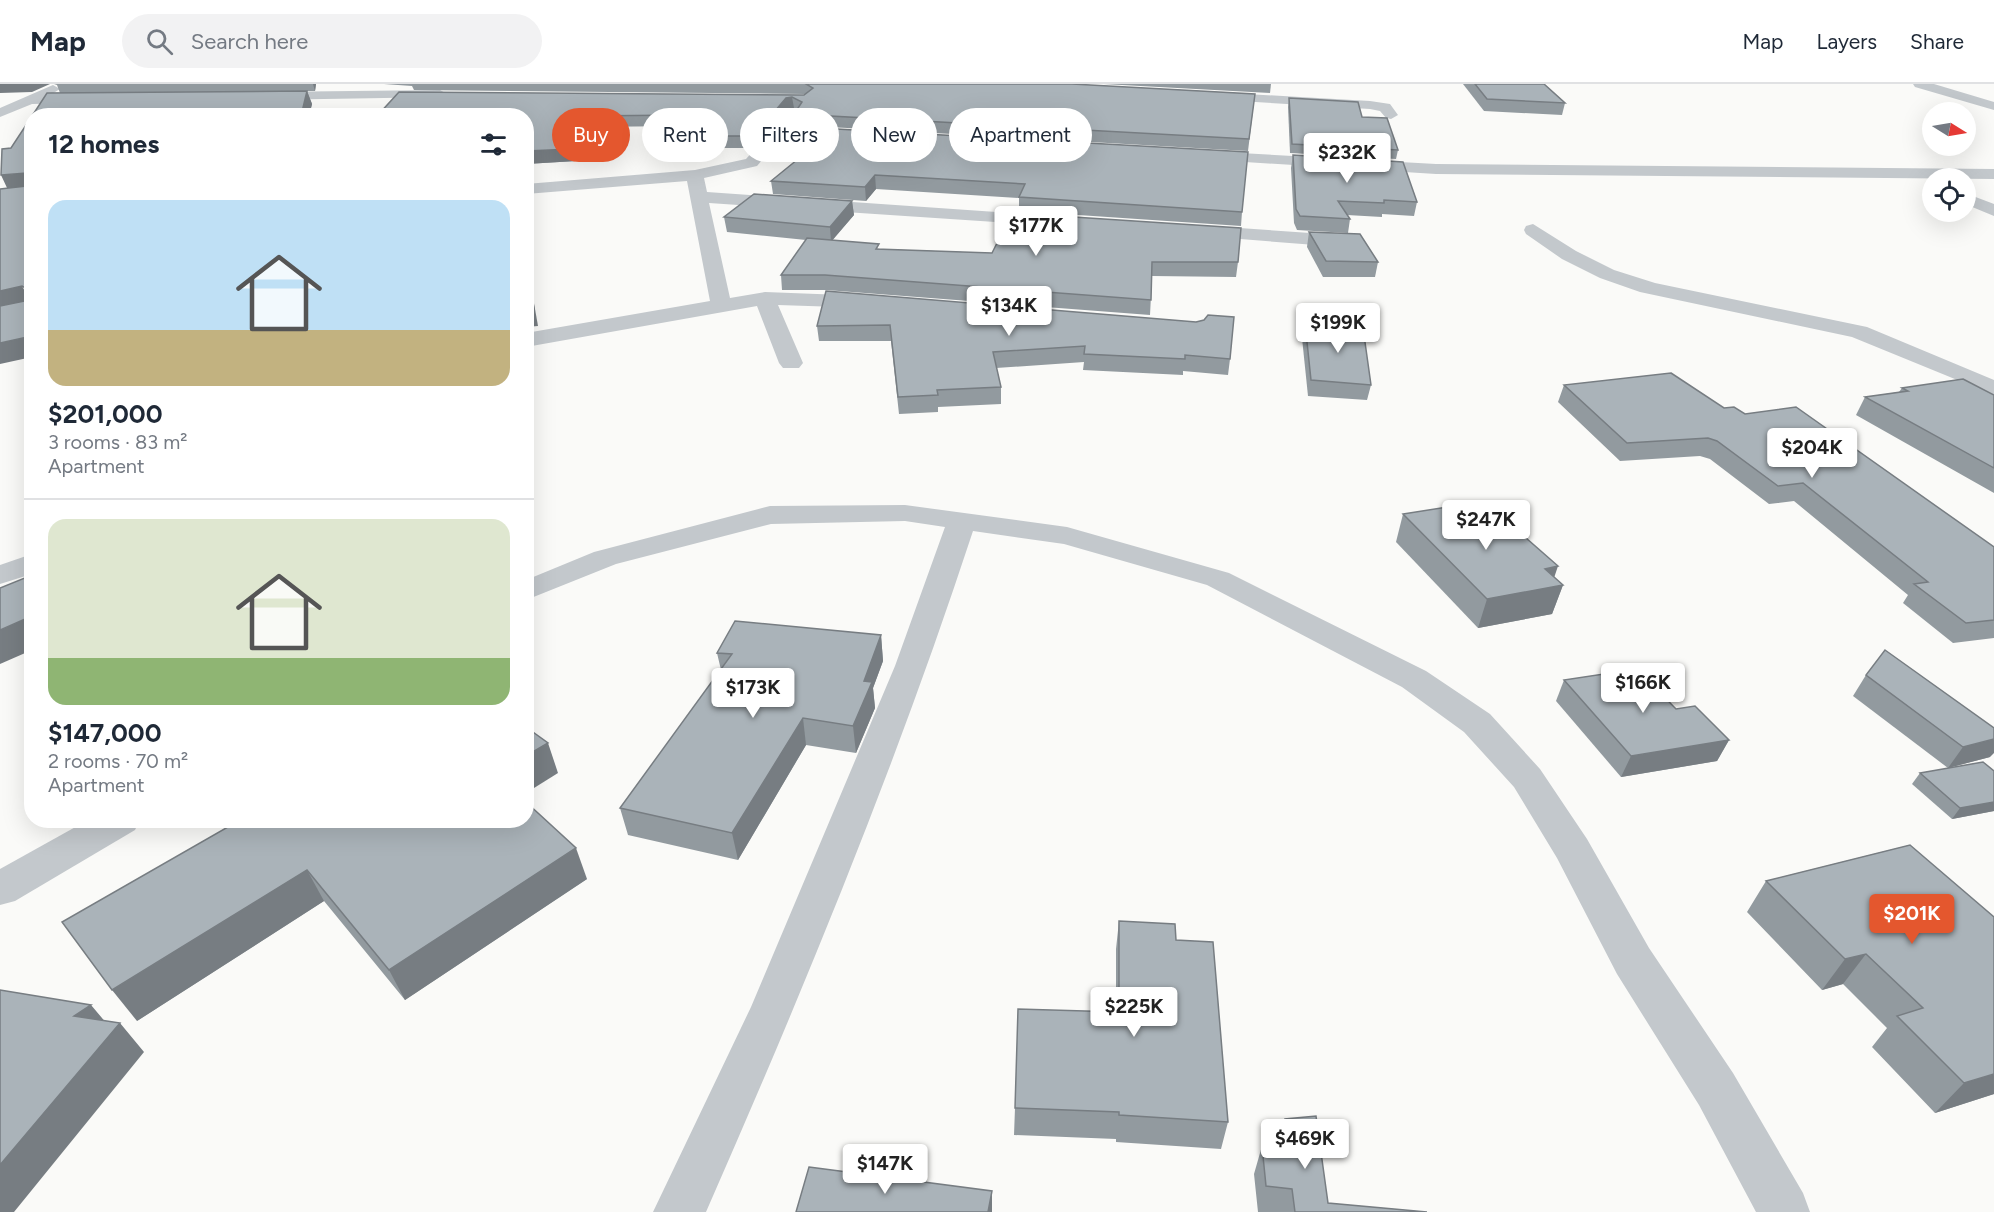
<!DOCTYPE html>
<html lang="en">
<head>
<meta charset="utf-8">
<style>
	body { margin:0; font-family:Figtree,sans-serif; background:#f2f2f3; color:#1f2937; height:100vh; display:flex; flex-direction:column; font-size:22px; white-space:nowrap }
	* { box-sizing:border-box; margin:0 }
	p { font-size:20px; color:#747a83 }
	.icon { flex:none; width:33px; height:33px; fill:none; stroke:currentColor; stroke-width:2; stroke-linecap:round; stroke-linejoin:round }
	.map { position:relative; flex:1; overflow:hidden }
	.panel { position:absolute; left:24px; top:24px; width:510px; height:720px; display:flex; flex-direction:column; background:#fff; border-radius:24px; box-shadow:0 6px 24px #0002 }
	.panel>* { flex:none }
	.top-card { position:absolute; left:552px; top:24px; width:570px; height:54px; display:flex; gap:12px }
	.needle { width:39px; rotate:101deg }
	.fabs { position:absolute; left:1922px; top:18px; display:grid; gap:12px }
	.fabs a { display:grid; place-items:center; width:54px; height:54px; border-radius:50%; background:#fff; box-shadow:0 6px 24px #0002; font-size:30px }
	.price { position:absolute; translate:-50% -51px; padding:0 14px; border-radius:6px; background:#fff; color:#222; font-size:20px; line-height:39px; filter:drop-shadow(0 2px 3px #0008) }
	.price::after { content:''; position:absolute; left:50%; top:36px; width:18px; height:14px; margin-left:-9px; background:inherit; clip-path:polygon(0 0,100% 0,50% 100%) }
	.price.selected { background:#e4572e; color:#fff }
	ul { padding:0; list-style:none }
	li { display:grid; align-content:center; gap:12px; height:318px; padding:0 24px }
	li+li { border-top:2px solid #e0e1e3 }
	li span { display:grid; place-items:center; height:186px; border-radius:18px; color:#555 }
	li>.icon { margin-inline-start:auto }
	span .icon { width:108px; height:108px; fill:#fffc; stroke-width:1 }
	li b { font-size:26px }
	h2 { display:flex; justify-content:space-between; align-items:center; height:72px; padding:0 24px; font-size:26px }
	.tag { padding:0 21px; border-radius:27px; background:#fff; box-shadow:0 6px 24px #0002; font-size:21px; line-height:54px }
	.tag.selected { background:#e4572e; color:#fff }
	header { display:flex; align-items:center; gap:36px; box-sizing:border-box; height:84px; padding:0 30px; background:#fff; border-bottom:2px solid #e0e1e3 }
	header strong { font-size:28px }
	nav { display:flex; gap:33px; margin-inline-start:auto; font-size:21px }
	.search { width:420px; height:54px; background:#f2f2f3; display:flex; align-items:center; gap:15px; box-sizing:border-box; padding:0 21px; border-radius:33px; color:#747a83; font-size:22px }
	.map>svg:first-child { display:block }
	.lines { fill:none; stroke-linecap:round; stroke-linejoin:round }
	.minor { fill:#c3c8cc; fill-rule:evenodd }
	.tertiary { fill:#c3c8cc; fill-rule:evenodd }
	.wall { fill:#929a9f }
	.shaded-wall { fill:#777d82 }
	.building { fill:#aab3b9; stroke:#777d82; stroke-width:1.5 }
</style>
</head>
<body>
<header>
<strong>Map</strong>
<div class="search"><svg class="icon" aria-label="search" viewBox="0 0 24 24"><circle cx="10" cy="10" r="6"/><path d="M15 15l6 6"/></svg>Search here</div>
<nav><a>Map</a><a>Layers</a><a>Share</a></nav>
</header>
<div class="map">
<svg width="1994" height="1128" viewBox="0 0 1994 1128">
	<rect width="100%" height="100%" fill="#fafaf8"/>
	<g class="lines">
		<g class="minor">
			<polygon points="813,0 827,0 757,82 704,94 707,108 1054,132 1063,137 1054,142 709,119 730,214 765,208 869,212 876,214 880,218 876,222 869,224 778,221 803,279 799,284 783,284 779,279 757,222 526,263 526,249 710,217 687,97 526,110 526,100 695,86 746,75"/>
			<polygon points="53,1 60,5 50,11 86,11 93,15 86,19 32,20 0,33 0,24"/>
			<polygon points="440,6 447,10 445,13 263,16 256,12 263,8"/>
			<polygon points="1211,8 1370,17 1390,20 1398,31 1391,35 1386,34 1380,27 1370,25 1206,15 1206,9"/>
			<polygon points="1204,67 1436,80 1994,85 1994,95 1436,90 1198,75 1196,72"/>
			<polygon points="1965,109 1994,120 1994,132 1965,120"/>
			<polygon points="1533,140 1576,167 1614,186 1655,199 1867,243 1994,296 1994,311 1852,253 1640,208 1600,194 1562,175 1526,150 1524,146 1526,142"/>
			<polygon points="1196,141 1354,152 1363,158 1354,164 1189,151 1187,147"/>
			<path d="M 905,421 L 1067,443 L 1229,489 L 1426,587 L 1490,630 L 1540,685 L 1587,755 L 1649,864 L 1733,989 L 1803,1109 L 1810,1128 L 1756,1128 L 1699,1021 L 1617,890 L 1557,774 L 1514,703 L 1464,648 L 1402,603 L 1207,501 L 1064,460 L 973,447 C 897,679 804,905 706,1128 L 653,1128 L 751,923 L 895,582 L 945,443 L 905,437 L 771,440 L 616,480 L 526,516 L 526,496 L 594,468 L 770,422 Z"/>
			<polygon points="32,470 32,490 0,500 0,481"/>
			<polygon points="88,736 140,736 135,746 15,817 0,821 0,785"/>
		</g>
		<polygon class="tertiary" points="1913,0 1934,0 1994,18 1994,26 1915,3"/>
	</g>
	<g class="wall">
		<polygon points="54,0 316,0 315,7 307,7 312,20 309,32 32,32 60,9 57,1"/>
		<polygon points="384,0 1072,0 1255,10 1248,67 795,41 794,30 797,26 794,24 787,26 756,64 684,64 682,52 685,42 583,43 576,77 526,80 526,32 378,31 804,11 805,10 414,6 412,2"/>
		<polygon points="1103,0 1271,0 1270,9"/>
		<polygon points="1463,0 1544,0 1565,19 1562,31 1484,27"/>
		<polygon points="1289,14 1362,33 1398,66 1396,75 1290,69 1288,23"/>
		<polygon points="783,42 1242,128 1241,142 1019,127 1019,114 876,105 866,117 773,110 771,97 803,71 802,62 777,63 775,50"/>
		<polygon points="1293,71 1417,118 1414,132 1382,130 1382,133 1347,131 1350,135 1348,149 1297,146 1294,139 1291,84"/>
		<polygon points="852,117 854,131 832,156 880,165 1238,178 1236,193 1152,192 1150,231 826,206 782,206 781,191 806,156 727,148 724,133"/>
		<polygon points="1309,148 1378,178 1375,193 1323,193 1307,163"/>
		<polygon points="1196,238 1230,275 1228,291 1183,287 1183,291 1083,286 1084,278 996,284 1001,303 1001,320 938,323 938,328 899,330 891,257 819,257 817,242"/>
		<polygon points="1305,239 1371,301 1367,316 1308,312 1302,254"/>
		<polygon points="1564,301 1724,324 1745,330 1994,463 1994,554 1953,559 1903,519 1908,511 1794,417 1769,420 1710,375 1700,372 1620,377 1558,318"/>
		<polygon points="1902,304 1994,311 1994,409 1856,331 1865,313 1899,308"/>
		<polygon points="1403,430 1554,494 1563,501 1552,530 1478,544 1396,458"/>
		<polygon points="881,551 883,577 873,604 875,624 856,669 806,661 738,776 628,751 620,724 721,586 717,569"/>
		<polygon points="1866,591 1990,673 1948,684 1853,612"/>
		<polygon points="1564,596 1676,625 1729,656 1717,677 1621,693 1556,617"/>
		<polygon points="1994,687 1994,727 1952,735 1912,700 1920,689"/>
		<polygon points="240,736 587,795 405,916 324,817 137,937"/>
		<polygon points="1910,761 1994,1010 1935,1029 1872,963 1887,944 1843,900 1822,906 1747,828 1766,797"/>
		<polygon points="1119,837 1176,856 1228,1038 1221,1065 1116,1058 1116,1055 1014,1051 1015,1024 1116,928 1116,865"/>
		<polygon points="1285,1035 1328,1119 1427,1128 1258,1128 1254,1090 1262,1062 1277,1063"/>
	</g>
	<g class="shaded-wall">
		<polygon points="0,0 50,0 32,8 0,9"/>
		<polygon points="313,0 316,0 315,7"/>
		<polygon points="307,7 312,20 309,32 301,32"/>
		<polygon points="792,13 794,24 787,26 756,64 754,52 786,14"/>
		<polygon points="581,32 583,43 576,77 526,80 526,67"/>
		<polygon points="26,89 32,100 8,106 1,91"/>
		<polygon points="875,91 876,105 866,117 865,103"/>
		<polygon points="852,117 854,131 831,158 830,143"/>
		<polygon points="528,192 532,208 538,242 526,243"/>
		<polygon points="22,202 32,220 0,226 0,207"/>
		<polygon points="32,235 32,252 27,236"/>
		<polygon points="32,252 32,273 0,280 0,259"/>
		<polygon points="1558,482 1551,503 1563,501 1552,530 1478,544 1487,515 1545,485"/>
		<polygon points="32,532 32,566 0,580 0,546"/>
		<polygon points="881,551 883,577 873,604 875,624 856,669 853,642 864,597"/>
		<polygon points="803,634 806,661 738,776 732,749"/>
		<polygon points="1994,655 1994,669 1990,673 1948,684 1963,663"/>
		<polygon points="1729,656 1717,677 1621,693 1631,672"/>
		<polygon points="548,659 558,689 526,709 526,672"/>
		<polygon points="1994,718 1994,727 1952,735 1960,724"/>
		<polygon points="576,764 587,795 405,916 389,886"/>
		<polygon points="307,786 324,817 137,937 112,906"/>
		<polygon points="1866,870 1843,900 1822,906 1845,875"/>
		<polygon points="91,921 113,947 120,939 144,968 14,1128 0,1128 0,1081 74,932"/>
		<polygon points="1994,990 1994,1010 1935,1029 1964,999"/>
		<polygon points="992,1107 992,1128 988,1128"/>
	</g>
	<g class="building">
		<polygon points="806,0 1072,0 1255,10 1249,55 794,30 802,18 792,13 786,14 754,52 682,52 688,31 581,32 573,65 526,67 526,32 396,32 397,30 378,31 399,8 804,11 813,4"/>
		<polygon points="1475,0 1544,0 1565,19 1487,15"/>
		<polygon points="307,7 301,32 32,32 47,9"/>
		<polygon points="1289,14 1358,18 1362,33 1387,34 1398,66 1292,60"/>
		<polygon points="32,32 32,235 27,236 32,252 0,259 0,222 25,217 25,204 22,202 0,207 0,105 26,102 26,89 1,91 2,65 11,64"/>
		<polygon points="783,42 1248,68 1242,128 1019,113 1025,100 875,91 865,103 771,97 814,62 802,62 816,49 775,50"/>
		<polygon points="1293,71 1403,78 1417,118 1384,116 1384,119 1338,117 1350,135 1300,132 1296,125"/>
		<polygon points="754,110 852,117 830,143 724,133"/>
		<polygon points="1012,129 1241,144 1238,178 1152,178 1151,216 825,191 781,191 807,154 879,160 876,165 992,169"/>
		<polygon points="1309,148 1360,150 1378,178 1326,177"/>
		<polygon points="528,192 534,225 526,226 526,193"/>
		<polygon points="826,207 1196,238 1204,236 1208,231 1234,233 1230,275 1185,271 1185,275 1084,270 1085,262 993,268 1001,303 937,306 938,311 898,313 890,241 817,242"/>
		<polygon points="1305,239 1363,244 1371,301 1311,296"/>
		<polygon points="1671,289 1724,324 1734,323 1745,330 1796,323 1994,463 1994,536 1966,539 1914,500 1928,498 1803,399 1778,402 1717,357 1708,354 1627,359 1564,301"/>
		<polygon points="1963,295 1994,311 1994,384 1865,313 1908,307 1902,304"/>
		<polygon points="1473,419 1496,441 1509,439 1558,482 1545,485 1563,501 1487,515 1403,430"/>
		<polygon points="32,491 32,532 0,546 0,504"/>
		<polygon points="735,537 881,551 864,597 872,598 853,642 803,634 732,749 620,724 732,570 717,569"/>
		<polygon points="1885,566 1994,644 1994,655 1963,663 1866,591"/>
		<polygon points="1637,585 1676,625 1695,622 1729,656 1631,672 1564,596"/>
		<polygon points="526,643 548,659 526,672"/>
		<polygon points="1983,678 1994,687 1994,718 1960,724 1920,689"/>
		<polygon points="526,718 576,764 389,886 307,786 112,906 62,838 240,736 526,736"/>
		<polygon points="1910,761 1994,833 1994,990 1964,999 1897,932 1923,924 1866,870 1845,875 1766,797"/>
		<polygon points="1119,837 1175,840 1176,856 1213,858 1228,1038 1119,1031 1119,1028 1015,1024 1018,925 1119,928"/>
		<polygon points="0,906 91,921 74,932 120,939 0,1081"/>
		<polygon points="1316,1032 1328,1119 1427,1128 1295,1128 1292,1105 1266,1102 1262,1062 1288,1063 1285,1035"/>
		<polygon points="809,1083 992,1107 988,1128 796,1128"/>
	</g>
</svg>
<div class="fabs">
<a><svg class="needle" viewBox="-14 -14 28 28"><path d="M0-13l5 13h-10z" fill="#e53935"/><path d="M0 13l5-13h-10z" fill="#747a83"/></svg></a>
<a><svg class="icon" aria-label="locate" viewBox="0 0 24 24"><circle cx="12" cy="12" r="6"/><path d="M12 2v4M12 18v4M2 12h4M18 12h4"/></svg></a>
</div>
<b class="price" style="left:1347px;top:100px">$232K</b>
<b class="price" style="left:1036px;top:173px">$177K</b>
<b class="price" style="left:1009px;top:253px">$134K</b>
<b class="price" style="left:1338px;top:270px">$199K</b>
<b class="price" style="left:1812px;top:395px">$204K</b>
<b class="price" style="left:1486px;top:467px">$247K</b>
<b class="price" style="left:1643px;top:630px">$166K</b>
<b class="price" style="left:753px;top:635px">$173K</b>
<b class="price selected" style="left:1912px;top:861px">$201K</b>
<b class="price" style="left:1134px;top:954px">$225K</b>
<b class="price" style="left:1305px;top:1086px">$469K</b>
<b class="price" style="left:885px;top:1111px">$147K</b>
<div class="top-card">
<a class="tag selected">Buy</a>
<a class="tag">Rent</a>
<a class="tag">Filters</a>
<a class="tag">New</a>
<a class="tag">Apartment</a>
</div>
<section class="panel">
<h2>12 homes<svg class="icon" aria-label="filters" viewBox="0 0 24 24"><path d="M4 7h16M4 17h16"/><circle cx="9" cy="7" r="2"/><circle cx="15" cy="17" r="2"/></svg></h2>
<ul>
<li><span style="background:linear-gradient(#bfe0f5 70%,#c2b280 0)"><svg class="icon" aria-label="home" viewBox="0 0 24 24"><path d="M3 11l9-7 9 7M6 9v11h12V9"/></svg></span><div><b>$201,000</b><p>3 rooms · 83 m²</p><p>Apartment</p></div></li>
<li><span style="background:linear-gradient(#dfe7d0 75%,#8fb573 0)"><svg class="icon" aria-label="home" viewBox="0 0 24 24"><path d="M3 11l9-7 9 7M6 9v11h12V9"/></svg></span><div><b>$147,000</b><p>2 rooms · 70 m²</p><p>Apartment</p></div></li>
</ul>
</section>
</div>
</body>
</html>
